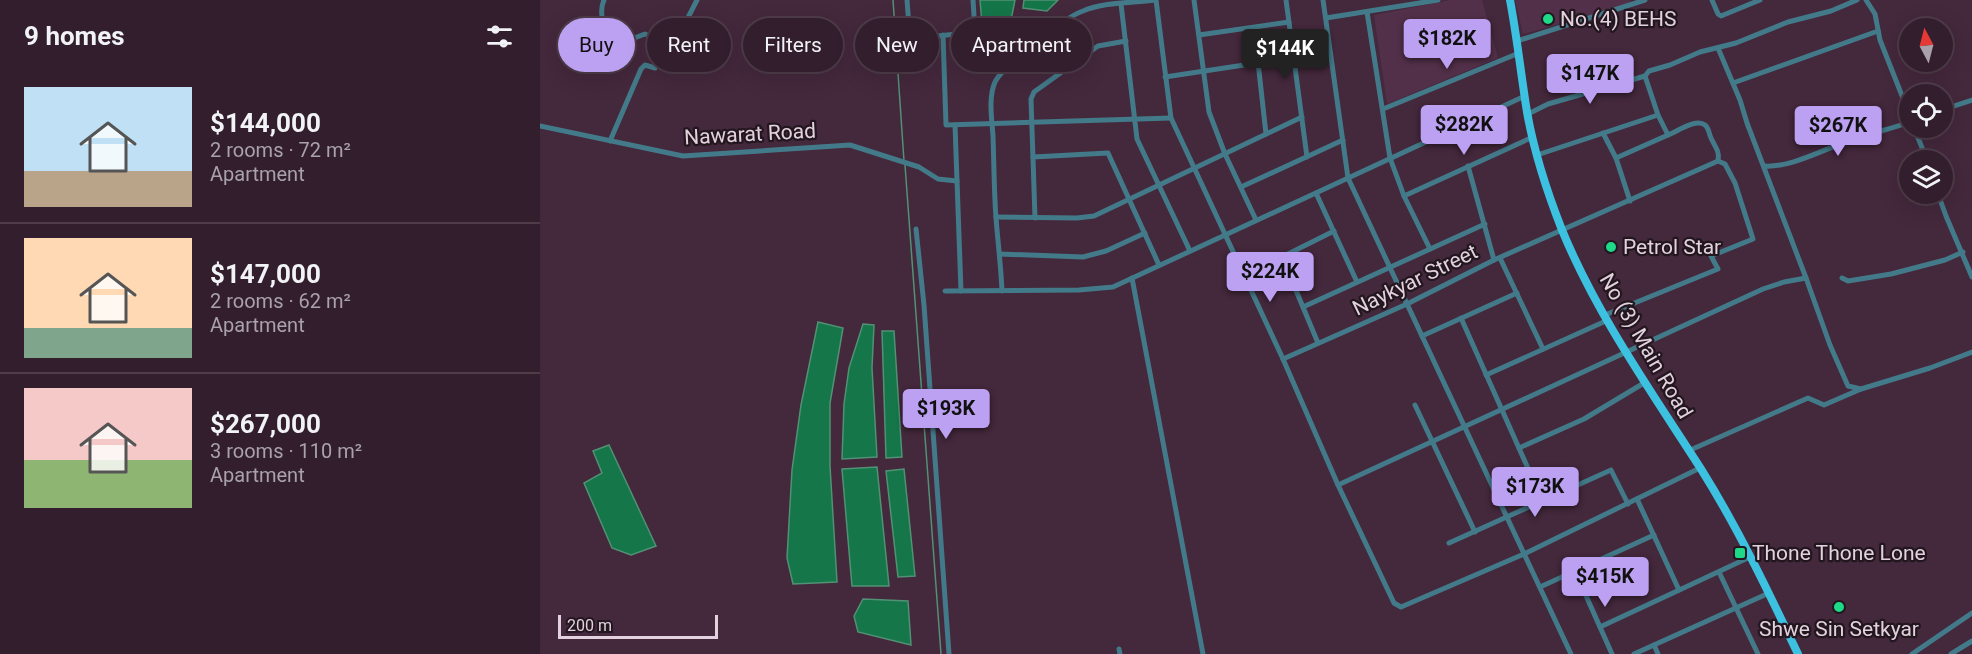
<!DOCTYPE html>
<html lang="en">
<head>
<meta charset="utf-8">
<style>
	body { margin:0; font-family:Roboto,sans-serif; background:#3e2b39; color:#f1f3f6; height:100vh; display:flex; flex-direction:column; font-size:22px; white-space:nowrap }
	* { box-sizing:border-box; margin:0 }
	p { font-size:20px; color:#a9a2aa }
	.icon { flex:none; width:33px; height:33px; fill:none; stroke:currentColor; stroke-width:2; stroke-linecap:round; stroke-linejoin:round }
	.map { position:relative; flex:1; overflow:hidden }
	.panel { display:flex; flex-direction:column; background:#331e2d; width:540px }
	.panel>* { flex:none }
	.guide { position:absolute; left:18px; top:18px; width:570px; height:54px; display:flex; gap:12px }
	.needle { width:39px; rotate:353deg }
	.tools { position:absolute; left:1359px; top:18px; display:grid; gap:12px }
	.tools a { display:grid; place-items:center; width:54px; height:54px; border-radius:50%; background:#331e2d; box-shadow:0 6px 24px #0002,0 0 0 2px #4e3c49; font-size:30px }
	.scale { position:absolute; left:18px; bottom:15px; width:160px; box-sizing:border-box; padding-left:6px; border:3px solid #e3d1dd; border-top:0; font-size:16px; line-height:21px; white-space:nowrap; color:#e3d1dd; -webkit-text-stroke:4px #22161f; paint-order:stroke }
	.price { position:absolute; translate:-50% -51px; padding:0 14px; border-radius:6px; background:#bca0f2; color:#111; font-size:20px; line-height:39px; filter:drop-shadow(0 2px 3px #0008) }
	.price::after { content:''; position:absolute; left:50%; top:36px; width:18px; height:14px; margin-left:-9px; background:inherit; clip-path:polygon(0 0,100% 0,50% 100%) }
	.price.active { background:#222; color:#fff }
	ul { padding:0; list-style:none }
	li { display:flex; align-items:center; gap:18px; height:150px; padding:0 24px }
	li+li { border-top:2px solid #4e3c49 }
	li span { display:grid; place-items:center; flex:none; width:168px; height:120px; border-radius:0px; color:#555 }
	li>.icon { margin-inline-start:auto }
	span .icon { width:72px; height:72px; fill:#fffc; stroke-width:1 }
	li b { font-size:26px }
	h2 { display:flex; justify-content:space-between; align-items:center; height:72px; padding:0 24px; font-size:26px }
	.tag { padding:0 21px; border-radius:27px; background:#331e2d; box-shadow:0 6px 24px #0002,0 0 0 2px #4e3c49; font-size:21px; line-height:54px }
	.tag.active { background:#bca0f2; color:#111 }
	main { display:flex; flex:1; min-height:0 }
	.map>svg:first-child { display:block }
	.built { fill:#523049 }
	.water { fill:#147649; stroke:#529175; stroke-width:1.5 }
	.lines { fill:none; stroke-linecap:round; stroke-linejoin:round }
	.stream { stroke:#529175; stroke-width:1.5 }
	.street { stroke:#437a89; stroke-width:5 }
	.primary { stroke:#3dc1e0; stroke-width:8 }
	.poi-dot { fill:#1dd988; stroke:#22161f; stroke-width:2 }
	.labels { text-anchor:middle; dominant-baseline:central; stroke-width:4.5; stroke-linejoin:round; paint-order:stroke }
	.poi-label { font-size:21px; fill:#e3d1dd; stroke:#22161f; text-anchor:start }
	.street-label { font-size:21px; fill:#e3d1dd; stroke:#22161f }
</style>
</head>
<body>
<main>
<section class="panel">
<h2>9 homes<svg class="icon" aria-label="filters" viewBox="0 0 24 24"><path d="M4 7h16M4 17h16"/><circle cx="9" cy="7" r="2"/><circle cx="15" cy="17" r="2"/></svg></h2>
<ul>
<li><span style="background:linear-gradient(#bfe0f5 70%,#b9a48a 0)"><svg class="icon" aria-label="home" viewBox="0 0 24 24"><path d="M3 11l9-7 9 7M6 9v11h12V9"/></svg></span><div><b>$144,000</b><p>2 rooms · 72 m²</p><p>Apartment</p></div></li>
<li><span style="background:linear-gradient(#ffd9b3 75%,#7fa58c 0)"><svg class="icon" aria-label="home" viewBox="0 0 24 24"><path d="M3 11l9-7 9 7M6 9v11h12V9"/></svg></span><div><b>$147,000</b><p>2 rooms · 62 m²</p><p>Apartment</p></div></li>
<li><span style="background:linear-gradient(#f6c9c9 60%,#8fb573 0)"><svg class="icon" aria-label="home" viewBox="0 0 24 24"><path d="M3 11l9-7 9 7M6 9v11h12V9"/></svg></span><div><b>$267,000</b><p>3 rooms · 110 m²</p><p>Apartment</p></div></li>
</ul>
</section>
<div class="map">
<svg width="1432" height="654" viewBox="0 0 1432 654">
	<rect width="100%" height="100%" fill="#44283c"/>
	<g class="built">
		<polygon points="910,0 942,0 958,58 847,104 834,15"/>
		<polygon points="975,0 1090,0 1092,4 983,34"/>
	</g>
	<g class="water">
		<polygon points="440,0 475,0 469,30 442,24"/>
		<polygon points="484,0 518,0 507,11 483,8"/>
		<polygon points="278,322 303,328 290,403 290,466 297,582 253,584 247,558 252,470 261,405"/>
		<polygon points="323,324 334,325 332,368 337,457 302,459 304,404 309,368"/>
		<polygon points="342,331 354,331 362,457 346,458"/>
		<polygon points="69,445 116,546 91,555 72,548 44,483 62,473 53,451"/>
		<polygon points="337,467 349,586 312,586 302,469"/>
		<polygon points="364,469 375,576 358,577 346,471"/>
		<polygon points="323,599 368,601 371,645 318,632 314,616"/>
	</g>
	<g class="lines">
		<g class="stream">
			<polyline points="353,0 364,161"/>
			<polyline points="365,165 401,654"/>
		</g>
		<g class="street">
			<path d="M 64,0 C 57,15 67,32 73,46 L 105,34 C 115,38 126,45 137,39 L 157,0"/>
			<polyline points="367,0 370,39 435,32 433,0"/>
			<polyline points="616,0 631,118 743,359 798,485 854,603 861,607 984,554 1160,468"/>
			<polyline points="654,0 669,112 685,154 716,220"/>
			<polyline points="746,0 767,157"/>
			<polyline points="783,0 808,178 1031,654"/>
			<polyline points="1172,0 1178,14 1181,16 1220,0"/>
			<polyline points="1326,0 1335,14 1340,40 1370,116"/>
			<polyline points="581,4 597,139 650,251"/>
			<polyline points="827,12 850,158 864,196 890,249"/>
			<polyline points="786,18 898,0"/>
			<polyline points="509,34 531,65"/>
			<polyline points="403,35 406,125 631,118"/>
			<polyline points="659,35 749,22"/>
			<polyline points="977,41 1105,0"/>
			<polyline points="1178,48 1200,100 1207,123 1266,278"/>
			<polyline points="718,62 726,134"/>
			<path d="M 1105,76 L 1118,115 L 1128,135 C 1138,131 1156,118 1165,125 C 1169,128 1169,134 1171,138 C 1175,147 1180,151 1178,161"/>
			<polyline points="625,77 790,52"/>
			<polyline points="1193,83 1338,31"/>
			<polyline points="843,109 979,53"/>
			<polyline points="1402,110 1432,100"/>
			<polyline points="988,114 1008,104 1105,76 1109,71 1130,65 1160,52 1196,43 1248,22 1291,11 1317,0"/>
			<polyline points="415,125 421,291"/>
			<polyline points="0,126 143,156 310,145 379,167 398,179 417,181"/>
			<polyline points="1374,128 1387,160"/>
			<polyline points="1063,133 1076,158 1090,201"/>
			<polyline points="70,141 101,69 105,65 115,68"/>
			<polyline points="997,155 1118,115"/>
			<polyline points="493,157 568,153 619,265"/>
			<polyline points="1076,158 1128,135"/>
			<polyline points="928,166 954,260"/>
			<path d="M 1224,166 C 1252,168 1285,148 1312,140 C 1331,133 1351,129 1370,122"/>
			<polyline points="701,187 803,140"/>
			<polyline points="776,193 817,282"/>
			<polyline points="1398,194 1406,216 1432,277"/>
			<polyline points="864,196 993,137"/>
			<polyline points="456,217 537,218 554,216 762,117"/>
			<polyline points="495,218 491,99 494,92 558,46 586,41"/>
			<polyline points="376,229 384,305 409,654"/>
			<polyline points="460,254 543,257 566,251 605,233"/>
			<polyline points="742,257 778,343"/>
			<polyline points="960,258 1003,349"/>
			<polyline points="704,276 794,231"/>
			<polyline points="592,278 663,654"/>
			<polyline points="1302,278 1308,281 1351,274 1405,260 1423,252"/>
			<polyline points="405,291 539,290 573,287 985,96"/>
			<path d="M 462,291 C 461,267 458,243 456,218 C 454,191 454,164 453,136 C 452,120 448,98 455,82 C 463,66 525,17 543,11 C 564,2 592,3 615,0"/>
			<polyline points="763,307 945,224"/>
			<polyline points="921,318 1003,502"/>
			<polyline points="882,336 977,293"/>
			<polyline points="743,359 867,304 954,260 1178,161 1185,164 1195,183 1213,239 1171,256 1178,269 1065,315"/>
			<polyline points="946,375 1068,320"/>
			<polyline points="875,405 935,532"/>
			<polyline points="979,448 1044,419 1104,383"/>
			<polyline points="1148,451 1268,398 1284,405 1321,389 1390,368 1432,352"/>
			<polyline points="798,485 1223,289 1244,282 1266,278 1290,345 1308,386 1321,389"/>
			<polyline points="1097,499 1139,590"/>
			<polyline points="909,543 1071,470 1088,504"/>
			<polyline points="1035,571 1072,654"/>
			<polyline points="1179,572 1218,654"/>
			<polyline points="1000,587 1114,535"/>
			<polyline points="1060,627 1210,557"/>
			<polyline points="1114,645 1118,654"/>
			<polyline points="579,649 580,654"/>
			<polyline points="1094,654 1229,593"/>
			<polyline points="1372,654 1432,613"/>
			<polyline points="1411,654 1432,641"/>
		</g>
		<path class="primary" d="M 970,0 C 977,37 981,75 987,112 C 994,152 1007,192 1022,230 C 1057,315 1111,391 1161,469 C 1198,528 1228,591 1258,654"/>
	</g>
	<g class="poi-dot">
		<circle cx="1008" cy="19" r="6"/>
		<circle cx="1071" cy="247" r="6"/>
		<rect x="1194" y="547" width="12" height="12" rx="3"/>
		<circle cx="1299" cy="607" r="6"/>
	</g>
	<g class="labels">
		<g class="poi-label">
			<text x="1020" y="19">No.(4) BEHS</text>
			<text x="1083" y="247">Petrol Star</text>
			<text x="1212" y="553">Thone Thone Lone</text>
			<text x="1299" y="629" text-anchor="middle">Shwe Sin Setkyar</text>
		</g>
		<g class="street-label">
			<text transform="translate(210 134) rotate(-3)">Nawarat Road</text>
			<text transform="translate(875 280) rotate(-26)">Naykyar Street</text>
			<text transform="translate(1106 346) rotate(60)">No (3) Main Road</text>
		</g>
	</g>
</svg>
<div class="tools">
<a><svg class="needle" viewBox="-14 -14 28 28"><path d="M0-13l5 13h-10z" fill="#e53935"/><path d="M0 13l5-13h-10z" fill="#a9a2aa"/></svg></a>
<a><svg class="icon" aria-label="locate" viewBox="0 0 24 24"><circle cx="12" cy="12" r="6"/><path d="M12 2v4M12 18v4M2 12h4M18 12h4"/></svg></a>
<a><svg class="icon" aria-label="layers" viewBox="0 0 24 24"><path d="M12 4l9 5-9 5-9-5zM3 14l9 5 9-5"/></svg></a>
</div>
<div class="scale">200 m</div>
<b class="price" style="left:907px;top:70px">$182K</b>
<b class="price active" style="left:745px;top:80px">$144K</b>
<b class="price" style="left:1050px;top:105px">$147K</b>
<b class="price" style="left:924px;top:156px">$282K</b>
<b class="price" style="left:1298px;top:157px">$267K</b>
<b class="price" style="left:730px;top:303px">$224K</b>
<b class="price" style="left:406px;top:440px">$193K</b>
<b class="price" style="left:995px;top:518px">$173K</b>
<b class="price" style="left:1065px;top:608px">$415K</b>
<div class="guide">
<a class="tag active">Buy</a>
<a class="tag">Rent</a>
<a class="tag">Filters</a>
<a class="tag">New</a>
<a class="tag">Apartment</a>
</div>
</div>
</main>
</body>
</html>
